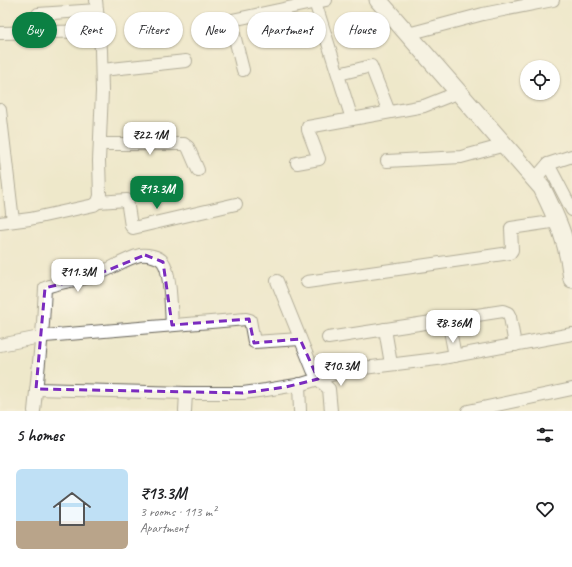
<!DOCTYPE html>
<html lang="en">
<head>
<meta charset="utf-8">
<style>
	body { margin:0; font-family:Caveat,sans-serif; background:#f6f6f6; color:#202124; height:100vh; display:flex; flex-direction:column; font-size:15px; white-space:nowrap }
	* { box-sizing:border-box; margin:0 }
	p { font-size:13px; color:#757577 }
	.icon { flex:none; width:22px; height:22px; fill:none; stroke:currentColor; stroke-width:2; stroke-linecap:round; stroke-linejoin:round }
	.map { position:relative; height:411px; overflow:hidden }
	.sheet { display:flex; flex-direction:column; background:#fff; flex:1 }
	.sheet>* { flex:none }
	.top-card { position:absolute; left:12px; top:12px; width:548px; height:36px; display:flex; gap:8px }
	.controls { position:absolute; left:520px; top:60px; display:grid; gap:8px }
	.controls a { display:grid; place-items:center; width:40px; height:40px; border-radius:50%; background:#fff; box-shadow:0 1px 3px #0004; font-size:20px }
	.price { position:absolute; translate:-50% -34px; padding:0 9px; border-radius:8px; background:#fff; color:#222; font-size:13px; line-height:26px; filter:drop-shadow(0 1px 2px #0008) }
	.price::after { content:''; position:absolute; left:50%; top:24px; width:12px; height:9px; margin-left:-6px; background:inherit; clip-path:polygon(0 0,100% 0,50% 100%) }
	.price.selected { background:#0b8043; color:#fff }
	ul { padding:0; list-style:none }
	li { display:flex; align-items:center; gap:12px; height:100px; padding:0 16px }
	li+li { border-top:1px solid #e0e0e0 }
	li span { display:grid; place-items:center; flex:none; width:112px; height:80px; border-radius:6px; color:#555 }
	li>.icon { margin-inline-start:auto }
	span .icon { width:48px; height:48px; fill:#fffc; stroke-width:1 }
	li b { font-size:17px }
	h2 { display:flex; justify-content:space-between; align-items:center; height:48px; padding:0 16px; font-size:17px }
	.chip { padding:0 14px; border-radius:18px; background:#fff; box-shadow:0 1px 3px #0004; font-size:14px; line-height:36px }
	.chip.selected { background:#0b8043; color:#fff }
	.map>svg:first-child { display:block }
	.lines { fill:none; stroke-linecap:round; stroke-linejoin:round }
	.street-casing { stroke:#666359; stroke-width:14 }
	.secondary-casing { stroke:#666359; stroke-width:19 }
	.street { stroke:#fff; stroke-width:12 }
	.secondary { stroke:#fff; stroke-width:17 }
	.marked { fill:none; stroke:#7b2cbf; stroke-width:3; stroke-dasharray:8 5; stroke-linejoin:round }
</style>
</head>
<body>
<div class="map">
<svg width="572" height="411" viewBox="0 0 572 411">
	<rect width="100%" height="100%" fill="#fcf5e5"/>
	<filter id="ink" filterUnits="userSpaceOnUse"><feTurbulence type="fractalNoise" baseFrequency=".025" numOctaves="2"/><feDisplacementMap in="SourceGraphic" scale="8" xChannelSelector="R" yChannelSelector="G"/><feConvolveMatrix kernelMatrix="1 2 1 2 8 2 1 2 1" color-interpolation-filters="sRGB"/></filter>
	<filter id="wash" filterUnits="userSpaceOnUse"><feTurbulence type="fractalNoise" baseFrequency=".012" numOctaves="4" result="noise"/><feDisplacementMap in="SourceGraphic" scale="16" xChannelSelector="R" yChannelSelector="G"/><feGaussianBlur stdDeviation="0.9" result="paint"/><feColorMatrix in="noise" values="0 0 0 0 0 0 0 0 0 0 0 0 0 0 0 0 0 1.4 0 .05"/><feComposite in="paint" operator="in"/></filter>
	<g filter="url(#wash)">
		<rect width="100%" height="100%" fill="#eee8cb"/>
	</g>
	<g filter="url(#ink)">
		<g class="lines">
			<defs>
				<g id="street">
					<polyline points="315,2 352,119"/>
					<polyline points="38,14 97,10"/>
					<polyline points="0,33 99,31"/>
					<polyline points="408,34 483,14 553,0"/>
					<polyline points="102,70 186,61"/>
					<polyline points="243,70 231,23 232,20 326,0"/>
					<polyline points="339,74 371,66 389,112"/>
					<polyline points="0,110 13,221"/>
					<polyline points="100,144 184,144 188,147 198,170"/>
					<polyline points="387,161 461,157 505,145"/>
					<polyline points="297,163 319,159 308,130 308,127 424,106 459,92"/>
					<polyline points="548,164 572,210"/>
					<polyline points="535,179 548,164 572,156"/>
					<polyline points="98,202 127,200 131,226 133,228 236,204"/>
					<polyline points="0,223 30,219 94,205 98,202 100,196 99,161 102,91 101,50 96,0"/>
					<polyline points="277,281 313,370 318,379 329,389 331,411"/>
					<polyline points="307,282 510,253 512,250 511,228 558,221"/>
					<polyline points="448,320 455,356"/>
					<polyline points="385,329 391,364"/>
					<polyline points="328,338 503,311 508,313 510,317 515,345"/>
					<polyline points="0,345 45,336 246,319 250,320 254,342 300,339"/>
					<polyline points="299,384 300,411"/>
					<polyline points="36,389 186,393 243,393 266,390 302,384 347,370 437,359 572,334"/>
					<path d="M 34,411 L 43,323 L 45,288 C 60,281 79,281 95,275 C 110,270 124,259 140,255 C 146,254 159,256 163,262 C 171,272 171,312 172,325"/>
					<polyline points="185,411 186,393"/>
					<polyline points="468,411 572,389"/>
				</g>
				<path id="secondary" d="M 378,0 L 542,188 C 558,221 568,242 572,279"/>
			</defs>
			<use href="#street" class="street-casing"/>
			<use href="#secondary" class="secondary-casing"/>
			<use href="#street" class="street"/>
			<use href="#secondary" class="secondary"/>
		</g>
	</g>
	<path d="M0 0H572V411H0ZM 145,255 L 163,262 L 172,325 L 249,319 L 254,343 L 300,339 L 318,379 L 286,387 L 243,393 L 36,389 L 45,288 L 96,275 Z" fill="#eee8cb" fill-opacity=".55" fill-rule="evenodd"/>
	<path class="marked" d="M 145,255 L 163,262 L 172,325 L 249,319 L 254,343 L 300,339 L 318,379 L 286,387 L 243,393 L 36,389 L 45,288 L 96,275 Z"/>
</svg>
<div class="controls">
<a><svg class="icon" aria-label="locate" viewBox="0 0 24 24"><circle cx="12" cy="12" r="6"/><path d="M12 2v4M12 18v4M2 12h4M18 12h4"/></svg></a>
</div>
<b class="price" style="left:150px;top:156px">₹22.1M</b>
<b class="price selected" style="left:157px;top:210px">₹13.3M</b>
<b class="price" style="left:78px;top:293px">₹11.3M</b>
<b class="price" style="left:453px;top:344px">₹8.36M</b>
<b class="price" style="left:341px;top:387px">₹10.3M</b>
<div class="top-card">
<a class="chip selected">Buy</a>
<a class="chip">Rent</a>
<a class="chip">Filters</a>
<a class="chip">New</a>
<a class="chip">Apartment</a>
<a class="chip">House</a>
</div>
</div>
<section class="sheet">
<h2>5 homes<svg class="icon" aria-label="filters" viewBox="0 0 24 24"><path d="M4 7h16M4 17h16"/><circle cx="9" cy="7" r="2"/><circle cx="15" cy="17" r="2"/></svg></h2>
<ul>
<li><span style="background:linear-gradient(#bfe0f5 65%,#b9a48a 0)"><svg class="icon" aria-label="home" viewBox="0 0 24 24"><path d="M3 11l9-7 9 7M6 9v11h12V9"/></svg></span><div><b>₹13.3M</b><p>3 rooms · 113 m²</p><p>Apartment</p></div><svg class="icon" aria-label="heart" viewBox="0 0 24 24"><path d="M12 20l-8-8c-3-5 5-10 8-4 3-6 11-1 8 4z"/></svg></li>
</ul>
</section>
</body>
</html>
